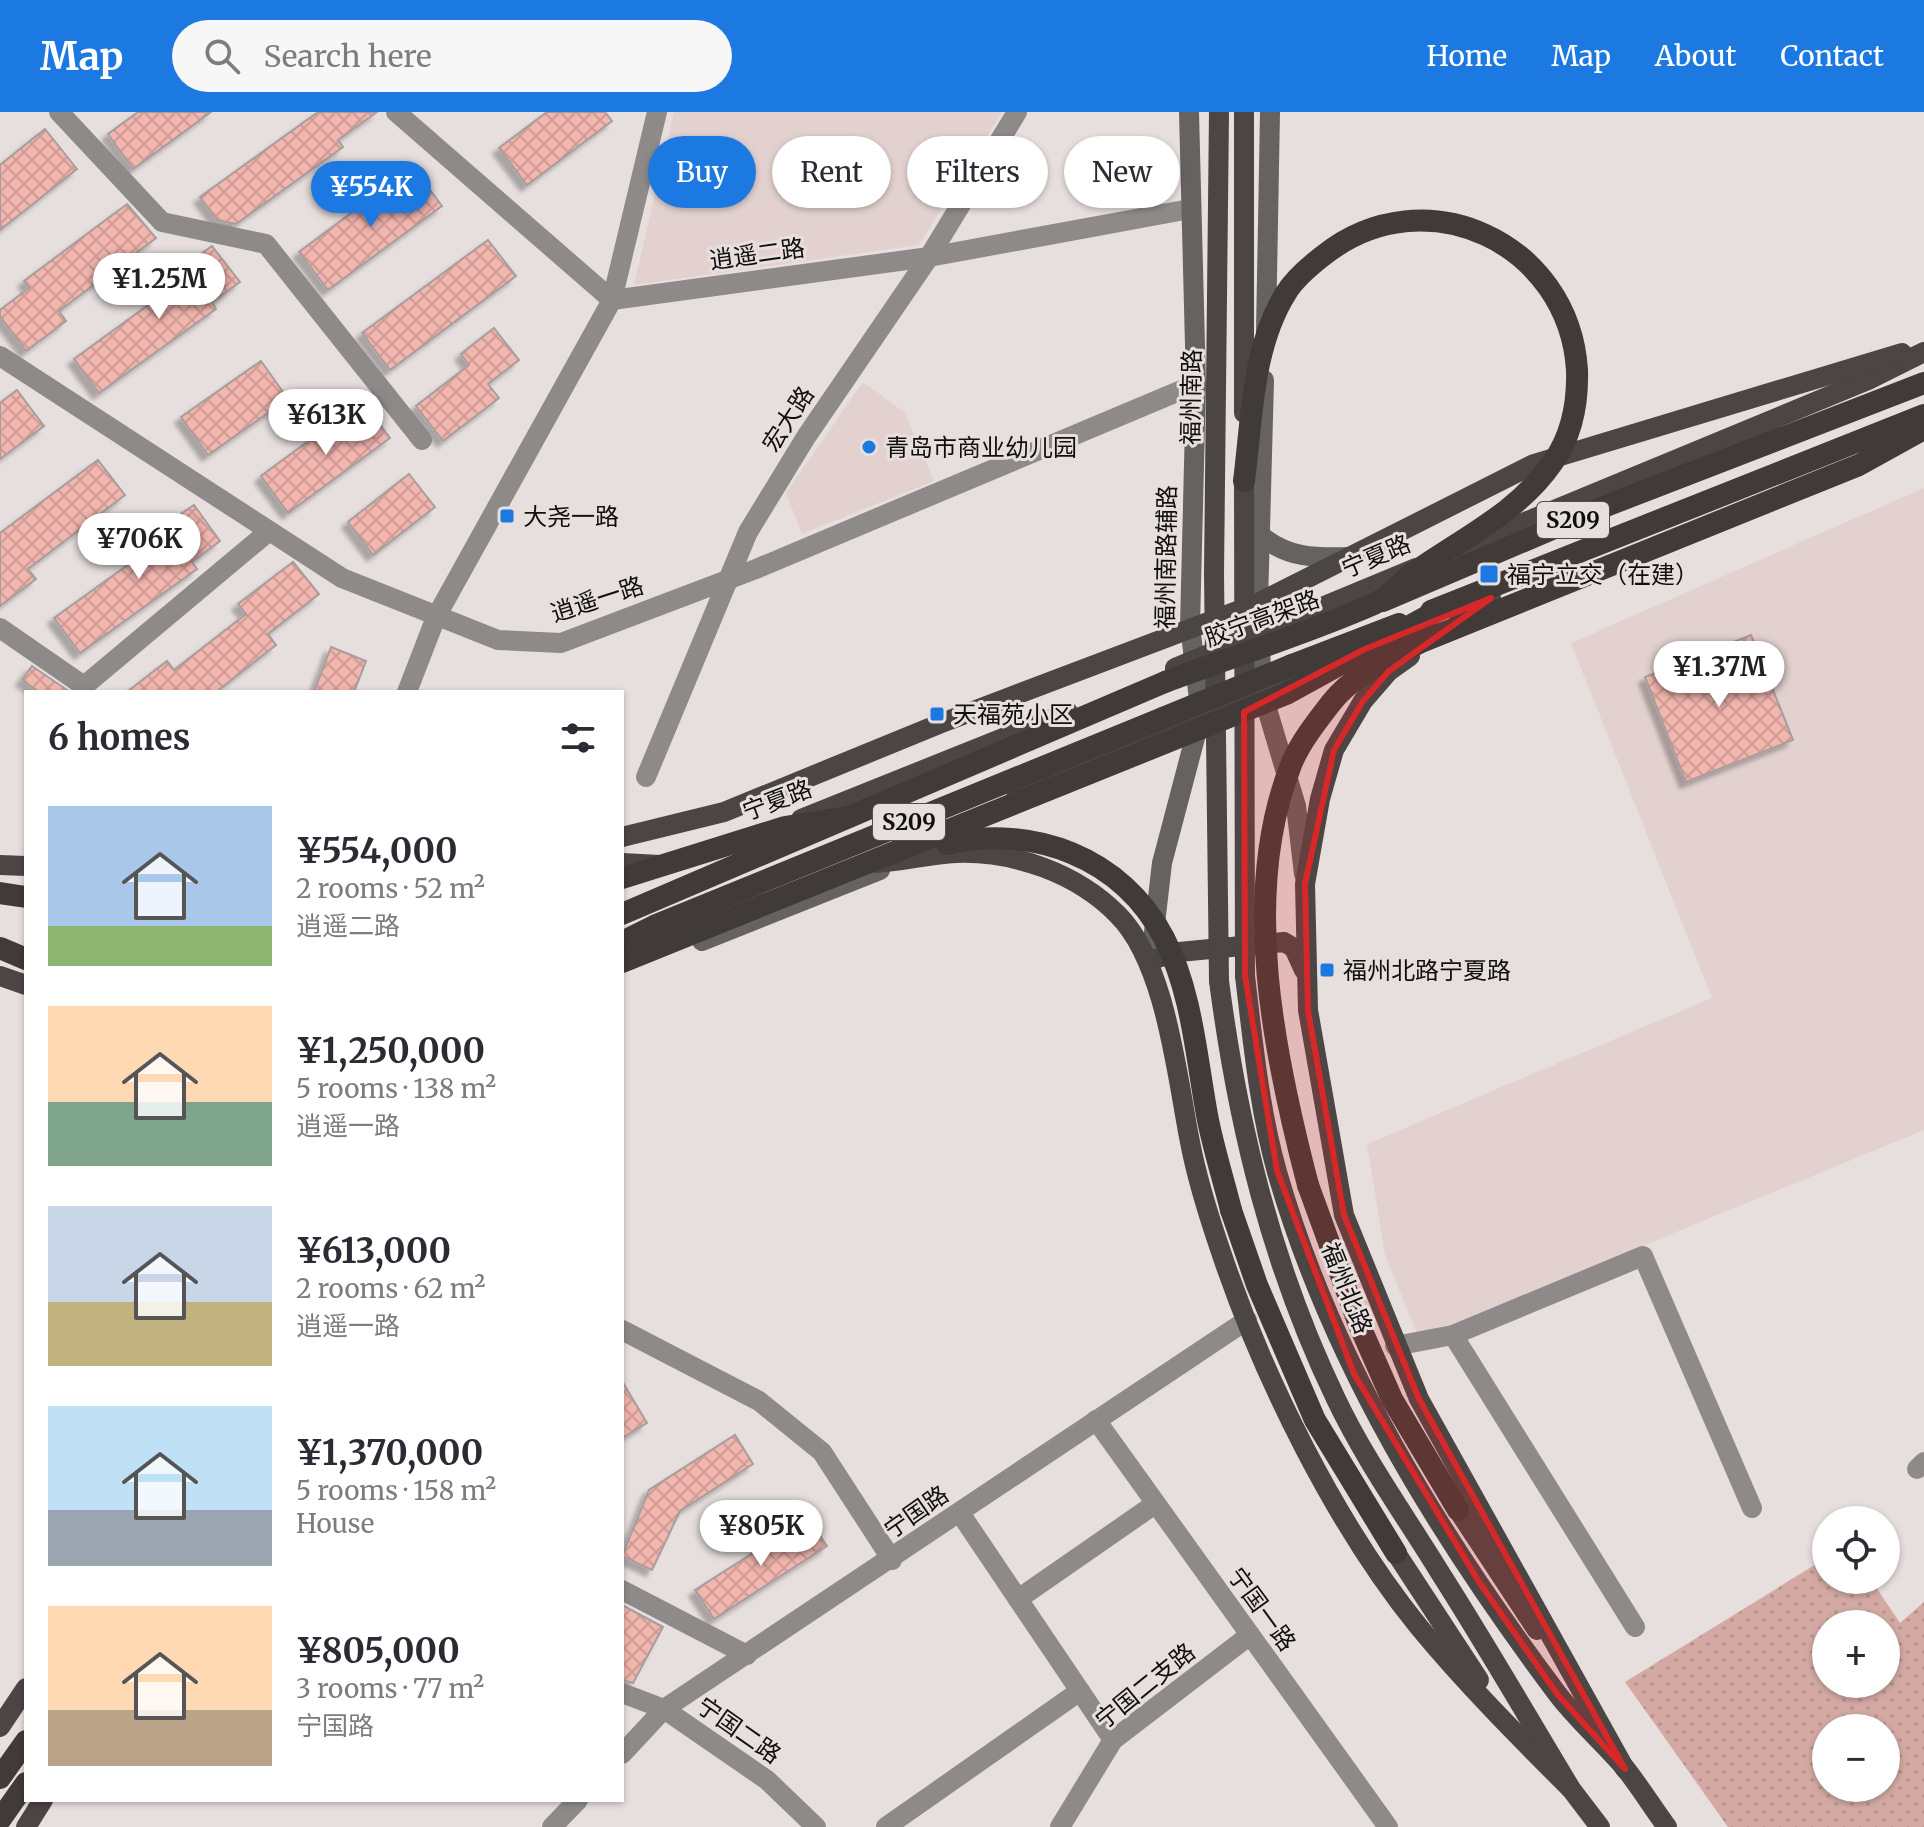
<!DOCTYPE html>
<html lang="en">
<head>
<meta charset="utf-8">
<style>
	body { margin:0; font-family:Merriweather,"Noto Sans SC",serif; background:#f7f7f7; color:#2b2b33; height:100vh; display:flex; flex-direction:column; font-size:30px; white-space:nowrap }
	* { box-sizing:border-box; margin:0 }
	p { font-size:26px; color:#7c7c81 }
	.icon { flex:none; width:44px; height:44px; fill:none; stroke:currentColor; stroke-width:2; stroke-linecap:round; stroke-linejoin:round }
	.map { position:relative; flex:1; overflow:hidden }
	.side { position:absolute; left:24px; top:578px; width:600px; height:1112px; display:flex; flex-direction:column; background:#fff; border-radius:0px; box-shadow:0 2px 6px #0004 }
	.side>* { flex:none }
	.hud { position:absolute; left:648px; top:24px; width:760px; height:72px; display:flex; gap:16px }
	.tools { position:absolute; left:1812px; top:1394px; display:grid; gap:16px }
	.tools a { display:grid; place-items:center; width:88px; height:88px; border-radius:50%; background:#fff; box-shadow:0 2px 6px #0004; font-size:40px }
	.price { position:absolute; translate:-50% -68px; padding:0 18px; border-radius:28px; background:#fff; color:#222; font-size:26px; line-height:52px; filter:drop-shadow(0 2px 4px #0008) }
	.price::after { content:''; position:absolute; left:50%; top:48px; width:24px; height:18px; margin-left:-12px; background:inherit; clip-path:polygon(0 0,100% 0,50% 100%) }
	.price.current { background:#1c79e2; color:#fff }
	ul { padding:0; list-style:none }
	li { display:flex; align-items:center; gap:24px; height:200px; padding:0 24px }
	li span { display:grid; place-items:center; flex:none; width:224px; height:160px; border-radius:0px; color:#555 }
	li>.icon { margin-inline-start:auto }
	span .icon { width:96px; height:96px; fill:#fffc; stroke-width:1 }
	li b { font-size:34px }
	h2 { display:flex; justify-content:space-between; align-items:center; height:96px; padding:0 24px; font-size:34px }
	.chip { padding:0 28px; border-radius:36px; background:#fff; box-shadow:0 2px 6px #0004; font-size:28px; line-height:72px }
	.chip.current { background:#1c79e2; color:#fff }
	header { display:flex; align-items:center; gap:48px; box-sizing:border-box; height:112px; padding:0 40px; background:#1c79e2; color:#fff }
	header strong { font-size:38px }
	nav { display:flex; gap:44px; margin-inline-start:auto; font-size:28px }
	.search { width:560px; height:72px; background:#f7f7f7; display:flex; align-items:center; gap:20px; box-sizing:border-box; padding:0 28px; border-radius:44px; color:#7c7c81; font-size:30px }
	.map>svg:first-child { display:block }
	.built { fill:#e2d1cf }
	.park { fill:url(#park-dots); fill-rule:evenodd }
	.building { fill:url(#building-cross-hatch); stroke:#a69e9d; stroke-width:2; filter:url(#shadow) }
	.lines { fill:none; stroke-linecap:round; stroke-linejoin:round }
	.minor { stroke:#8e8a8a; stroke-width:20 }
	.tertiary { stroke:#8e8a8a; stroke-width:20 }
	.secondary { stroke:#666261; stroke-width:20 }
	.primary { stroke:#4b4544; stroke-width:20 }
	.trunk { stroke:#403a38; stroke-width:22 }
	.primary-bridge { stroke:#4b4544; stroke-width:20 }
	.trunk-bridge { stroke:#403a38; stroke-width:22 }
	.marked { fill:#d62828; fill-opacity:0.2; stroke:#d62828; stroke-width:6; stroke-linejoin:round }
	.poi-dot { fill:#1c79e2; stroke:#e7dfde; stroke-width:3 }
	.labels { text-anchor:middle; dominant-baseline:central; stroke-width:6; stroke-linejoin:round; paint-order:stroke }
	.shield { fill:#e7dfde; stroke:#514d4c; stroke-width:2 }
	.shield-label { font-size:22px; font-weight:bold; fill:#110e0e }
	.street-label { font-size:24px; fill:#110e0e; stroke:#e7dfde }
	.poi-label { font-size:24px; fill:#110e0e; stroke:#e7dfde; text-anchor:start }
</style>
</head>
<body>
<header>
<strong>Map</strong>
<div class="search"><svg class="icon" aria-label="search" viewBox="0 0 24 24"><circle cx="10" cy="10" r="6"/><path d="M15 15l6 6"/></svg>Search here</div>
<nav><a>Home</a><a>Map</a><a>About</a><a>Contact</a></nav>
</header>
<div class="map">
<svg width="1924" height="1715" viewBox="0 0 1924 1715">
	<defs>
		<pattern id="park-dots" width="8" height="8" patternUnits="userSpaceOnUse" patternTransform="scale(2)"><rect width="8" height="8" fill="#d4a9a4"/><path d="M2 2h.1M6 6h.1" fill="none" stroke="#b5908c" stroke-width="1.8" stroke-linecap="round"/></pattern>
		<pattern id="building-cross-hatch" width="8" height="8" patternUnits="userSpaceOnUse" patternTransform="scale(2)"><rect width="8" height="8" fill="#f3b6af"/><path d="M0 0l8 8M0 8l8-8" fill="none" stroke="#cf9b95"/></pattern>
		<filter id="shadow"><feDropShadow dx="-6" dy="6" stdDeviation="2" flood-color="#0004"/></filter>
	</defs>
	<rect width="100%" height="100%" fill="#e7dfde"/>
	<g class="built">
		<polygon points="674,0 1002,0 919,133 634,173"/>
		<polygon points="863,270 904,300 934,369 802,422 786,381"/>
		<polygon points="1924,376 1924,1018 1419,1226 1385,1143 1367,1032 1712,886 1571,531"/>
	</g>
	<path class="park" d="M 1826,1446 L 1826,1468 L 1871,1468 L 1900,1511 L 1924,1490 L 1924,1715 L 1728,1715 L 1625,1570 ZM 1826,1512 L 1886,1512 L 1886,1572 L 1826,1572 ZM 1826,1616 L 1886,1616 L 1886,1676 L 1826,1676 Z"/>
	<g class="building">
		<polygon points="138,0 211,0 133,57 108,22"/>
		<polygon points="318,0 377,0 338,28 343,35 236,112 217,108 200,85"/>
		<polygon points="547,0 605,0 612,9 527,73 499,36"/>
		<polygon points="45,17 77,57 0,118 0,53"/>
		<polygon points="413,55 442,94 328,178 299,140"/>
		<polygon points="127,92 156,126 59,199 66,209 26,239 0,204 0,198 29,176 24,169"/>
		<polygon points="488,128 516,164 390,258 362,221"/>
		<polygon points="212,134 240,170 212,190 216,197 99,281 74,247 188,164 182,156"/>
		<polygon points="494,216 519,248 488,272 499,286 443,329 416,294 469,253 461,242"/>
		<polygon points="261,249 288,287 208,343 181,305"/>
		<polygon points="17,278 44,314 0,347 0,291"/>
		<polygon points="363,289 390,326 288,401 261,364"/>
		<polygon points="98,348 125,383 28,457 36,467 0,494 0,421"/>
		<polygon points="409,362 435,395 373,443 348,410"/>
		<polygon points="194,393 220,429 192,450 197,457 80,541 54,506 168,424 162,415"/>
		<polygon points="293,450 319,482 268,522 276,533 216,580 127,580 167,549 174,558 246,502 238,492"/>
		<polygon points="1751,523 1793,628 1686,670 1645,565"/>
		<polygon points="331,535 366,549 354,580 314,580"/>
		<polygon points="32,554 70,580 39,580 22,568"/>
		<polygon points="622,1269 647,1311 622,1326"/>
		<polygon points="735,1323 753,1352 680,1399 652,1458 622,1444 649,1378"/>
		<polygon points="808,1406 827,1434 714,1507 695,1478"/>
		<polygon points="622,1493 663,1515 633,1571 622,1568"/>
	</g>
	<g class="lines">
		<g class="minor">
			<polyline points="59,0 162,110 266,132 422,328"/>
			<polyline points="0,516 84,574 268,420"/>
			<polyline points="646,665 748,420 806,325 929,145 1017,0"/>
			<polyline points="622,1218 759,1289 822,1340 892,1448"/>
			<polyline points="1453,1223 1635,1515"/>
			<polyline points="1395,1234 1453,1223 1643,1144 1752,1396"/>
			<polyline points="1096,1308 1388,1715"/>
			<polyline points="1917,1357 1924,1350"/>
			<polyline points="960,1401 1113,1628"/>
			<polyline points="622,1478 747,1543"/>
			<polyline points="1018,1487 1155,1392"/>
			<polyline points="622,1581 664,1597 767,1668 816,1715"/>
			<polyline points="622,1642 664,1597 1247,1208"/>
			<polyline points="552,1715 578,1688"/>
			<polyline points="886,1715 1080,1579"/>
			<polyline points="1060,1715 1113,1628 1250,1523"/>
		</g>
		<g class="tertiary">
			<polyline points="396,0 612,188 929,145 1190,97"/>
			<polyline points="0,244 342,466 498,528 561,531 756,457 1196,272"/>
			<polyline points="407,580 436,505 612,188 657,0"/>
		</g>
		<g class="secondary">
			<polyline points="1266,220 1270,0"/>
			<polyline points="1264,268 1258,491 1262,580 1296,694 1304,762"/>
			<path d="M 1260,423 C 1288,446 1314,446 1349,445"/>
			<polyline points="702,829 880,758"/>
			<polyline points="1150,855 1162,751 1201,603 1190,514 1196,272 1189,0"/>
		</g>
		<g class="primary">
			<polyline points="1244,0 1244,301"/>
			<polyline points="1460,437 1868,268 1924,240"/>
			<polyline points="1459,509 1491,486"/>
			<polyline points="1410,544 1389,559 1363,589 1334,638 1320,687 1305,772 1308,898 1344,1103 1419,1287 1625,1657"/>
			<polyline points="1175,556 1416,456"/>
			<polyline points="1016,679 1309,561"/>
			<polyline points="801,707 1068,600"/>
			<polyline points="622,725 724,700 939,612 1258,491 1534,352 1902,241"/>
			<polyline points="622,751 660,753"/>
			<path d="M 875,751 C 902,750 929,742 956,741 C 1014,739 1077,761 1118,803 C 1166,851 1177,965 1190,1030 C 1197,1067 1209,1105 1221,1140 C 1263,1265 1336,1413 1419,1515 C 1466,1572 1519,1625 1571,1677"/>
			<polyline points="0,753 26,754"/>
			<polyline points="1158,846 1179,840 1284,830 1294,836 1304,858"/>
			<polyline points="0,864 26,873"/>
			<path d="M 1245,864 C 1253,930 1259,996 1277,1060 C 1332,1251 1438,1422 1556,1580 C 1576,1607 1603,1630 1625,1656 C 1640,1675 1653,1696 1667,1715"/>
			<path d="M 1219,869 C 1238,1015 1272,1154 1336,1287 C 1365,1348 1404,1402 1439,1459 C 1485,1531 1527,1604 1571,1677 L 1600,1715"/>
			<polyline points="1458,1398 1537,1518"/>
			<polyline points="1396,1441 1479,1568"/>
			<polyline points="0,1615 26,1576"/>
			<polyline points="26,1715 43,1688"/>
		</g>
		<g class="trunk">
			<polyline points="1383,489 1611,392 1924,271"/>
			<polyline points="1431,499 1924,303"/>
			<polyline points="1292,553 1399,512"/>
			<polyline points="0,781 26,785"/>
			<polyline points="622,802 1165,570"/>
			<polyline points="622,830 654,814 1163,606"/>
			<polyline points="0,836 26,847"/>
			<polyline points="1308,1073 1358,1210 1392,1287 1458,1398"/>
			<polyline points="1231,1098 1257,1173 1315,1308 1396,1441"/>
			<polyline points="0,1666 26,1629"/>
			<polyline points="0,1708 26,1671"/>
		</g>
		<g class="primary-bridge">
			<polyline points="1219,0 1214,462 1219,869"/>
			<polyline points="1244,369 1245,864"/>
		</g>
		<g class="trunk-bridge">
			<path d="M 1165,570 C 1234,544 1306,522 1374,492 C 1389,486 1399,471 1412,462 C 1461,427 1518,401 1553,350 C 1572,323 1578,291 1577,258 C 1569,131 1425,63 1324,143 C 1311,153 1295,166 1286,181 C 1252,235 1252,307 1244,369"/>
			<polyline points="1163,606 1292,553"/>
			<path d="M 947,732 C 1032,712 1122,745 1164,826 C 1192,880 1196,943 1207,1003 C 1213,1035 1223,1066 1231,1098"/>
			<polyline points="622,766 785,715 847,705"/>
			<polyline points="622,850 1286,582 1448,493"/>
			<path d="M 1308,1073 C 1274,943 1240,782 1291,653 C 1299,632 1317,609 1331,591 C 1352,564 1390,546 1421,530 L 1859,353 L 1924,317"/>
		</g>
	</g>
	<path class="marked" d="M 1491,486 L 1389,559 L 1363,589 L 1334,638 L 1305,772 L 1308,898 L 1344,1103 L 1419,1287 L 1625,1657 L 1557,1582 L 1479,1470 L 1354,1262 L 1277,1059 L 1245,864 L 1244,600 L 1365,537 Z"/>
	<g class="poi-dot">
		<circle cx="869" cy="335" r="8"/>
		<rect x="499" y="396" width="16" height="16" rx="4"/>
		<rect x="1479" y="452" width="20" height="20" rx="4"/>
		<rect x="929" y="594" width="16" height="16" rx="4"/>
		<rect x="1319" y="850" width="16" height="16" rx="4"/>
	</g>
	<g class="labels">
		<g class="shield">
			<rect x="1537" y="390" width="72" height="36" rx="6"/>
			<rect x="873" y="692" width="72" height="36" rx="6"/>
		</g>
		<g class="shield-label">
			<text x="1573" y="408">S209</text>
			<text x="909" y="710">S209</text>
		</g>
		<g class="street-label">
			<text transform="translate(757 142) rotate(-8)">逍遥二路</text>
			<text transform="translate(1191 285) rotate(-89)">福州南路</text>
			<text transform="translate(788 307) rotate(-57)">宏大路</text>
			<text transform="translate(1376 444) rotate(-23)">宁夏路</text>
			<text transform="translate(1166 445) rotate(-89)">福州南路辅路</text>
			<text transform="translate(597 487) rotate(-18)">逍遥一路</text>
			<text transform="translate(1262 506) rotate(-20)">胶宁高架路</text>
			<text transform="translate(777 688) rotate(-21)">宁夏路</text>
			<text transform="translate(1347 1176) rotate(68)">福州北路</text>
			<text transform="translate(916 1400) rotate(-35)">宁国路</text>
			<text transform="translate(1262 1497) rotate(54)">宁国一路</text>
			<text transform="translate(1145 1574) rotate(-39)">宁国二支路</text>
			<text transform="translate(739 1618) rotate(35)">宁国二路</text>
		</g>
		<g class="poi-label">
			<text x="885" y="335">青岛市商业幼儿园</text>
			<text x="523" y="404">大尧一路</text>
			<text x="1507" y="462">福宁立交（在建）</text>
			<text x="953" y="602">天福苑小区</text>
			<text x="1343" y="858">福州北路宁夏路</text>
		</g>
	</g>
</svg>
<div class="tools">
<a><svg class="icon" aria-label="locate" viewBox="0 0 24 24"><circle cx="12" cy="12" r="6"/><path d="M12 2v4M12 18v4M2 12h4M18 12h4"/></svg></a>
<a>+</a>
<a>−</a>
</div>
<b class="price current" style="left:371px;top:117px">¥554K</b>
<b class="price" style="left:159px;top:209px">¥1.25M</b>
<b class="price" style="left:326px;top:345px">¥613K</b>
<b class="price" style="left:139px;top:469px">¥706K</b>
<b class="price" style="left:1719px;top:597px">¥1.37M</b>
<b class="price" style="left:761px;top:1456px">¥805K</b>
<div class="hud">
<a class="chip current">Buy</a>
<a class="chip">Rent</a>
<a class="chip">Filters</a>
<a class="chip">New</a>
</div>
<section class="side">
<h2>6 homes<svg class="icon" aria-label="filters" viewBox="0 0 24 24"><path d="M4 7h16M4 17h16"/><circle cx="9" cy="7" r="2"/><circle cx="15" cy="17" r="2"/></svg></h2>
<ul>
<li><span style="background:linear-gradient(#a9c7e8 75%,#8fb573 0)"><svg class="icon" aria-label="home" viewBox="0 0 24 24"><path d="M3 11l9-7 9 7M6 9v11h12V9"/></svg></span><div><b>¥554,000</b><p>2 rooms · 52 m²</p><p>逍遥二路</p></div></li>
<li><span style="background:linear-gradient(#ffd9b3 60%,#7fa58c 0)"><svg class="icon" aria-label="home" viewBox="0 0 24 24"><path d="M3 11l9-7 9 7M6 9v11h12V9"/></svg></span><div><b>¥1,250,000</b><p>5 rooms · 138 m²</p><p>逍遥一路</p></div></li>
<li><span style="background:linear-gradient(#c9d6e8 60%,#c2b280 0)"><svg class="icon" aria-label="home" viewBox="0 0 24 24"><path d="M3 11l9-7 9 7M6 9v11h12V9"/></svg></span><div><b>¥613,000</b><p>2 rooms · 62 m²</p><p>逍遥一路</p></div></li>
<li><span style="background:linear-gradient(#bfe0f5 65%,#9aa5b1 0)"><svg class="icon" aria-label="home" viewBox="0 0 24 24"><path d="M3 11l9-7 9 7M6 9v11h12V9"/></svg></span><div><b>¥1,370,000</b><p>5 rooms · 158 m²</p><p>House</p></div></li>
<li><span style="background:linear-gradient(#ffd9b3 65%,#b9a48a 0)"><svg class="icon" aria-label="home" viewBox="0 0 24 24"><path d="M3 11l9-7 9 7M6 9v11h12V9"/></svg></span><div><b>¥805,000</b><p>3 rooms · 77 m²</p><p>宁国路</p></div></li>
</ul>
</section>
</div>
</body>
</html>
